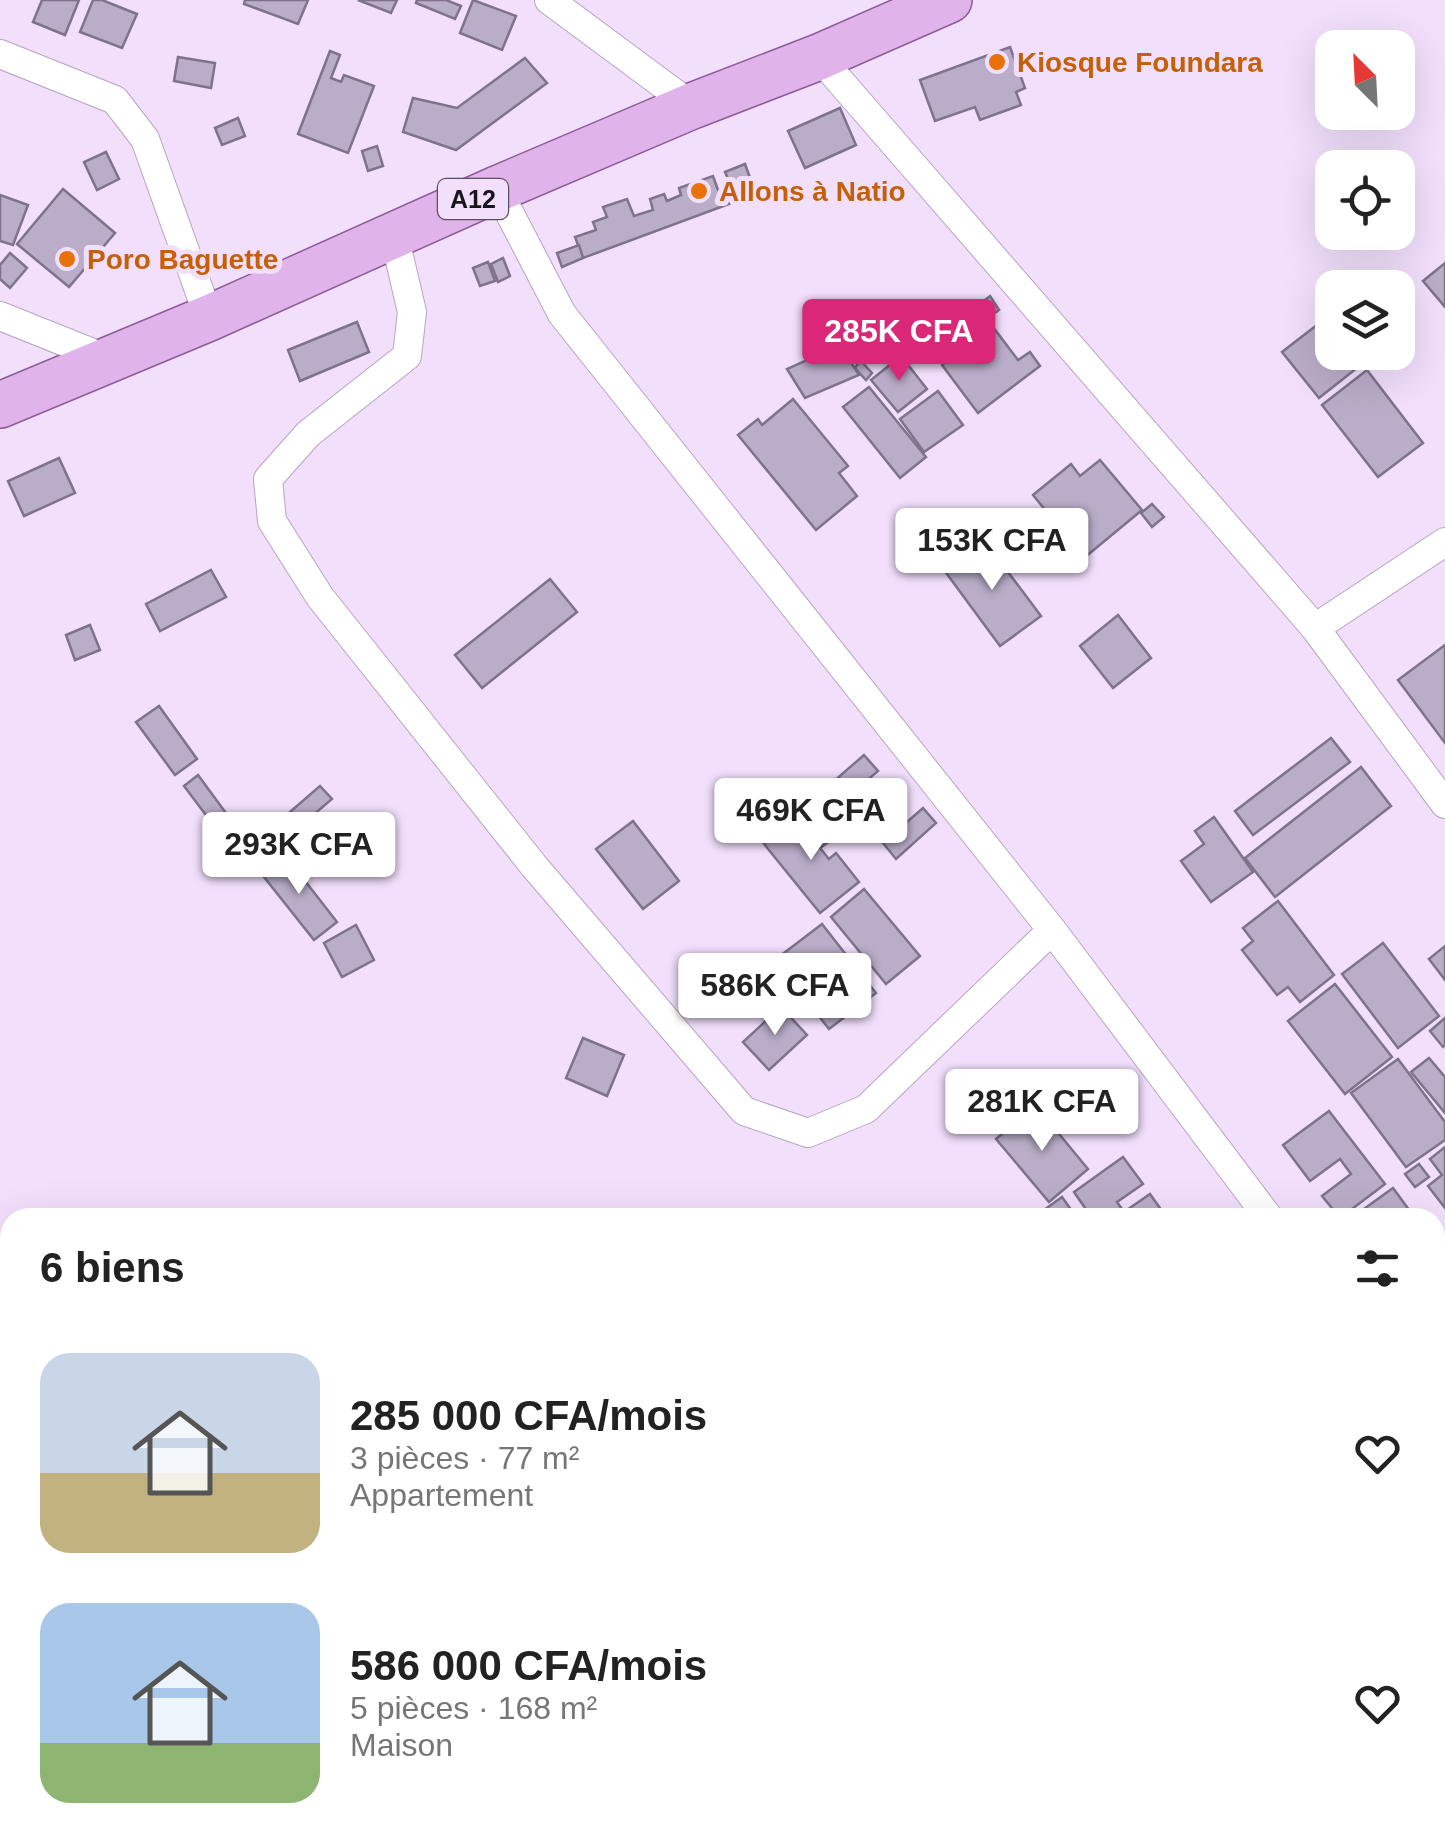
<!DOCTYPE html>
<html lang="fr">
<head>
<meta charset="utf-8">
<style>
	body { margin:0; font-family:Helvetica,sans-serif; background:#f2f2f2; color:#222; height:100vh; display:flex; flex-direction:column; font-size:38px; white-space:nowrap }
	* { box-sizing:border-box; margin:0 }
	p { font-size:32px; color:#767676 }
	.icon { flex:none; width:55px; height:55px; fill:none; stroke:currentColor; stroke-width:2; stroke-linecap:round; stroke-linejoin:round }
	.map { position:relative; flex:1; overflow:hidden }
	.details { position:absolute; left:0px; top:1208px; width:1445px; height:642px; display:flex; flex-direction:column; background:#fff; border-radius:30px 30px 0 0; box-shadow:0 10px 40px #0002 }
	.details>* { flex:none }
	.needle { width:65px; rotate:336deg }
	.buttons { position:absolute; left:1315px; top:30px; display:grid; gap:20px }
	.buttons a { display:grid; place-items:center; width:100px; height:100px; border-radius:20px; background:#fff; box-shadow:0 10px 40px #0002; font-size:50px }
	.price { position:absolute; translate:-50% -85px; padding:0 22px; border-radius:10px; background:#fff; color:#222; font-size:32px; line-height:65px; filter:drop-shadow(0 2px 5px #0008) }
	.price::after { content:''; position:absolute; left:50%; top:60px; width:30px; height:22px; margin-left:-15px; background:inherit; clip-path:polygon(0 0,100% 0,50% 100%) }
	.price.active { background:#db2777; color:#fff }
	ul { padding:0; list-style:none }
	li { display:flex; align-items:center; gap:30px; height:250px; padding:0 40px }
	li span { display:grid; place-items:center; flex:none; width:280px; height:200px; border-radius:30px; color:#555 }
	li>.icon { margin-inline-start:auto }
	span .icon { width:120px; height:120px; fill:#fffc; stroke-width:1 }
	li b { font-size:42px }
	h2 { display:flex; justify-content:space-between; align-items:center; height:120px; padding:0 40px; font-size:42px }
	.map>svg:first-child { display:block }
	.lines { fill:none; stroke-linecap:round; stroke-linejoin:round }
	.stream { stroke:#75b5d5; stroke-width:10 }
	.building { fill:#baadc9; stroke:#7e728c; stroke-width:2.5 }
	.street-casing { stroke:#b6a6c0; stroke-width:30 }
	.primary-casing { stroke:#8d5c9a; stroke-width:48 }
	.street { stroke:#fff; stroke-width:28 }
	.primary { stroke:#e0b4ea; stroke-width:45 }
	.food-dot { fill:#e8710a; stroke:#f1dffb; stroke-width:4 }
	.labels { text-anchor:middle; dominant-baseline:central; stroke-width:10; stroke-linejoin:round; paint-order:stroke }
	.shield { fill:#f1dffb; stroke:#5a5160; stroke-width:2.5 }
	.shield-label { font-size:25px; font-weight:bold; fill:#1a141e }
	.food-label { font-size:28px; font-weight:bold; fill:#c56008; stroke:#f1dffb; text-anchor:start }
</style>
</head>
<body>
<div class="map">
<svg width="1445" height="1848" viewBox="0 0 1445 1848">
	<rect width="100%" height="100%" fill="#f1dffb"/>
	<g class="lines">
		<g class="stream">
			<polyline points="0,1543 10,1544"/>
			<polyline points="911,1840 919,1848"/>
		</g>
	</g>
	<g class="building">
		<polygon points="42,0 79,0 65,35 33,22"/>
		<polygon points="93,0 102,0 137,14 122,48 80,32"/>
		<polygon points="245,0 308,0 298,24 244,4"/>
		<polygon points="358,0 397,0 391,13"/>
		<polygon points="417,0 446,0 461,6 455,19 416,3"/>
		<polygon points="473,0 516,16 502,50 460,33"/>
		<polygon points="1010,47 1025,88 1016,92 1021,105 980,120 975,107 935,121 920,80"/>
		<polygon points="330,51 340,55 331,78 341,82 344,75 374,86 348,153 298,134"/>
		<polygon points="178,57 215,63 211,88 174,81"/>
		<polygon points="525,58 547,83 456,150 403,132 413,98 457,108"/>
		<polygon points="840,108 856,145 805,168 788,131"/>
		<polygon points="238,118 245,136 222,145 215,128"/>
		<polygon points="377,146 383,166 368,171 362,151"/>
		<polygon points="106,152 119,179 97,190 84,162"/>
		<polygon points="745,164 756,194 583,258 575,237 596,230 593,222 607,217 603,207 627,199 634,216 653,210 650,199 664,194 667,201 681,195 679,188 713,176 718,190 731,186 725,172"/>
		<polygon points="63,189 115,233 69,287 17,244"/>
		<polygon points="0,195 28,205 13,245 0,241"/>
		<polygon points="579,245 583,258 562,267 557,253"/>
		<polygon points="10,253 27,268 10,288 0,279 0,265"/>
		<polygon points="503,258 510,276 498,282 491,264"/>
		<polygon points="488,262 495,281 480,286 473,268"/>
		<polygon points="1445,263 1445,307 1423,281"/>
		<polygon points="990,296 999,310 986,319 977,306"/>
		<polygon points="1326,318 1332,326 1332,352 1353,352 1362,364 1319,398 1282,352"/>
		<polygon points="357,322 369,352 300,381 288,350"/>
		<polygon points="993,327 1018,360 1030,352 1040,366 978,413 942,365"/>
		<polygon points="840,345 859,375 805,398 787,369"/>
		<polygon points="901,356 927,389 898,412 871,380"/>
		<polygon points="860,360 872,373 866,380 855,368"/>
		<polygon points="1367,370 1423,443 1378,477 1322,405"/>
		<polygon points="869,387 926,457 900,478 843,407"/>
		<polygon points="938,391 963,425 924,452 900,419"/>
		<polygon points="793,399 848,466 839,473 857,496 816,530 738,435 758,419 762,425"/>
		<polygon points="59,458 75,493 24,516 8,481"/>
		<polygon points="1100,460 1142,510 1084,558 1033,495 1071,464 1080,476"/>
		<polygon points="1152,504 1164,517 1152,527 1141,513"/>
		<polygon points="984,540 1041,616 1000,646 944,570"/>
		<polygon points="211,570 226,597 160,631 146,604"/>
		<polygon points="550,579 577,612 482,688 455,655"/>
		<polygon points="1118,615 1151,658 1113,688 1080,646"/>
		<polygon points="90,625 100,650 75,660 66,635"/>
		<polygon points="1445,645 1445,743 1398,680"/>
		<polygon points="159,706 197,759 175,775 136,722"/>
		<polygon points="1331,738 1350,762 1253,835 1235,811"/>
		<polygon points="864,755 878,771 832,811 818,795"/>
		<polygon points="1361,767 1391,806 1275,897 1245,858"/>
		<polygon points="198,775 234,824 221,835 184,786"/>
		<polygon points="320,786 332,799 250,869 239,856"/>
		<polygon points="923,808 936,823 896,859 883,843"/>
		<polygon points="803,813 827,843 820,848 829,859 836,853 859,882 820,913 764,844"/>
		<polygon points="1214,817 1253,872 1211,902 1181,861 1204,844 1195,831"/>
		<polygon points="633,821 679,881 643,909 596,849"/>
		<polygon points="284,854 337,922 314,940 260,872"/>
		<polygon points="864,889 920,956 886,984 831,917"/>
		<polygon points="1278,901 1334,975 1300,1002 1288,987 1277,995 1242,950 1253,941 1243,928"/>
		<polygon points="822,924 876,993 829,1029 795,986 804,979 784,953"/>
		<polygon points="356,925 374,960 342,977 324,943"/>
		<polygon points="1383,943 1439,1016 1398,1048 1342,974"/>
		<polygon points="1445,946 1445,980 1429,959"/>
		<polygon points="1335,984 1392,1057 1345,1094 1288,1021"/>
		<polygon points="781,1007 807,1035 769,1070 743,1042"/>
		<polygon points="1445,1018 1445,1045 1443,1047 1430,1031"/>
		<polygon points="583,1038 624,1055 607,1096 566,1078"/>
		<polygon points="1429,1058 1445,1077 1445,1113 1411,1072"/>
		<polygon points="1398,1059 1445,1122 1445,1140 1406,1167 1351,1093"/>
		<polygon points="1036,1106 1088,1169 1049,1202 996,1139"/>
		<polygon points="1329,1111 1385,1184 1340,1218 1322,1196 1351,1174 1340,1159 1310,1181 1283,1145"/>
		<polygon points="1445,1147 1445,1208 1428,1186 1442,1175 1430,1159"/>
		<polygon points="1123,1157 1143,1184 1117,1202 1124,1212 1150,1194 1167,1218 1092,1218 1074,1192"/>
		<polygon points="1419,1164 1429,1177 1415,1187 1405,1174"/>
		<polygon points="1393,1188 1415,1218 1365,1218 1361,1211"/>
		<polygon points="1062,1197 1077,1218 1033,1218"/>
		<polygon points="1435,1241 1445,1253 1445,1272 1435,1280"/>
	</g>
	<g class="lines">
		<defs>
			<g id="street">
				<polyline points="549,0 692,106"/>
				<polyline points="0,54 115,100 145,139 209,318"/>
				<polyline points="819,57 1315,628 1445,804"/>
				<polyline points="497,189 562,314 1052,930 1269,1218"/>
				<polyline points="394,235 412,312 407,356 308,434 268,479 272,521 320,597 534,866 744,1111 808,1133 866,1109 1052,930"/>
				<polyline points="0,316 110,360"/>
				<polyline points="1315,628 1445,542"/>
				<polyline points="1435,1359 1445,1364"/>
			</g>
			<polyline id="primary" points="0,405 209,318 497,189 692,106 819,57 949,0"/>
		</defs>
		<use href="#street" class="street-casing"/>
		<use href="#primary" class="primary-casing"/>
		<use href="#street" class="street"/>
		<use href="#primary" class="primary"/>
	</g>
	<g class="food-dot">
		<circle cx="997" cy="62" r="10"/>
		<circle cx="699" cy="191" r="10"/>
		<circle cx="67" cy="259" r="10"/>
	</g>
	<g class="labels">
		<rect class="shield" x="438" y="179" width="70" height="40" rx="8"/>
		<g class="shield-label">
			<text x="473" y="199">A12</text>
		</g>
		<g class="food-label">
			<text x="1017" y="62">Kiosque Foundara</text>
			<text x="719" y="191">Allons à Natio</text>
			<text x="87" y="259">Poro Baguette</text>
		</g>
	</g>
</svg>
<div class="buttons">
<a><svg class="needle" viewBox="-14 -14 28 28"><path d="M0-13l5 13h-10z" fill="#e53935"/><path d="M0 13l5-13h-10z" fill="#767676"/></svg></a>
<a><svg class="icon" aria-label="locate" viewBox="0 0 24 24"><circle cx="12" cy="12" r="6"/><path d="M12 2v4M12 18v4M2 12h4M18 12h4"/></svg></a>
<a><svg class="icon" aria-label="layers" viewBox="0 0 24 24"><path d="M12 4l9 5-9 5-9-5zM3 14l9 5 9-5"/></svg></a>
</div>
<b class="price active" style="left:899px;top:384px">285K CFA</b>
<b class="price" style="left:992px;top:593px">153K CFA</b>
<b class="price" style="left:811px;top:863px">469K CFA</b>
<b class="price" style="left:299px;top:897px">293K CFA</b>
<b class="price" style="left:775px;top:1038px">586K CFA</b>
<b class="price" style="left:1042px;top:1154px">281K CFA</b>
<section class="details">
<h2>6 biens<svg class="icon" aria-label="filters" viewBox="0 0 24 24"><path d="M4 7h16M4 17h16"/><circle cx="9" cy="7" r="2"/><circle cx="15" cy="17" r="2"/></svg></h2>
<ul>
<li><span style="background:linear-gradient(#c9d6e8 60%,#c2b280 0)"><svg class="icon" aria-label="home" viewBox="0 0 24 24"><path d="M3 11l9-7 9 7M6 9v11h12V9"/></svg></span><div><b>285 000 CFA/mois</b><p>3 pièces · 77 m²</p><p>Appartement</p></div><svg class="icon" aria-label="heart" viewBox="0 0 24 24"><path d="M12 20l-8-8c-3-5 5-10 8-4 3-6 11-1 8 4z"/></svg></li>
<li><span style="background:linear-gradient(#a9c7e8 70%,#8fb573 0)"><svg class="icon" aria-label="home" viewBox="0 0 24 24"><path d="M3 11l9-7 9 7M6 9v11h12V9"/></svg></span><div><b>586 000 CFA/mois</b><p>5 pièces · 168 m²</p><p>Maison</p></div><svg class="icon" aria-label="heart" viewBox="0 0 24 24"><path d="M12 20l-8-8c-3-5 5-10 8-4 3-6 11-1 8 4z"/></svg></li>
</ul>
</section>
</div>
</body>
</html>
